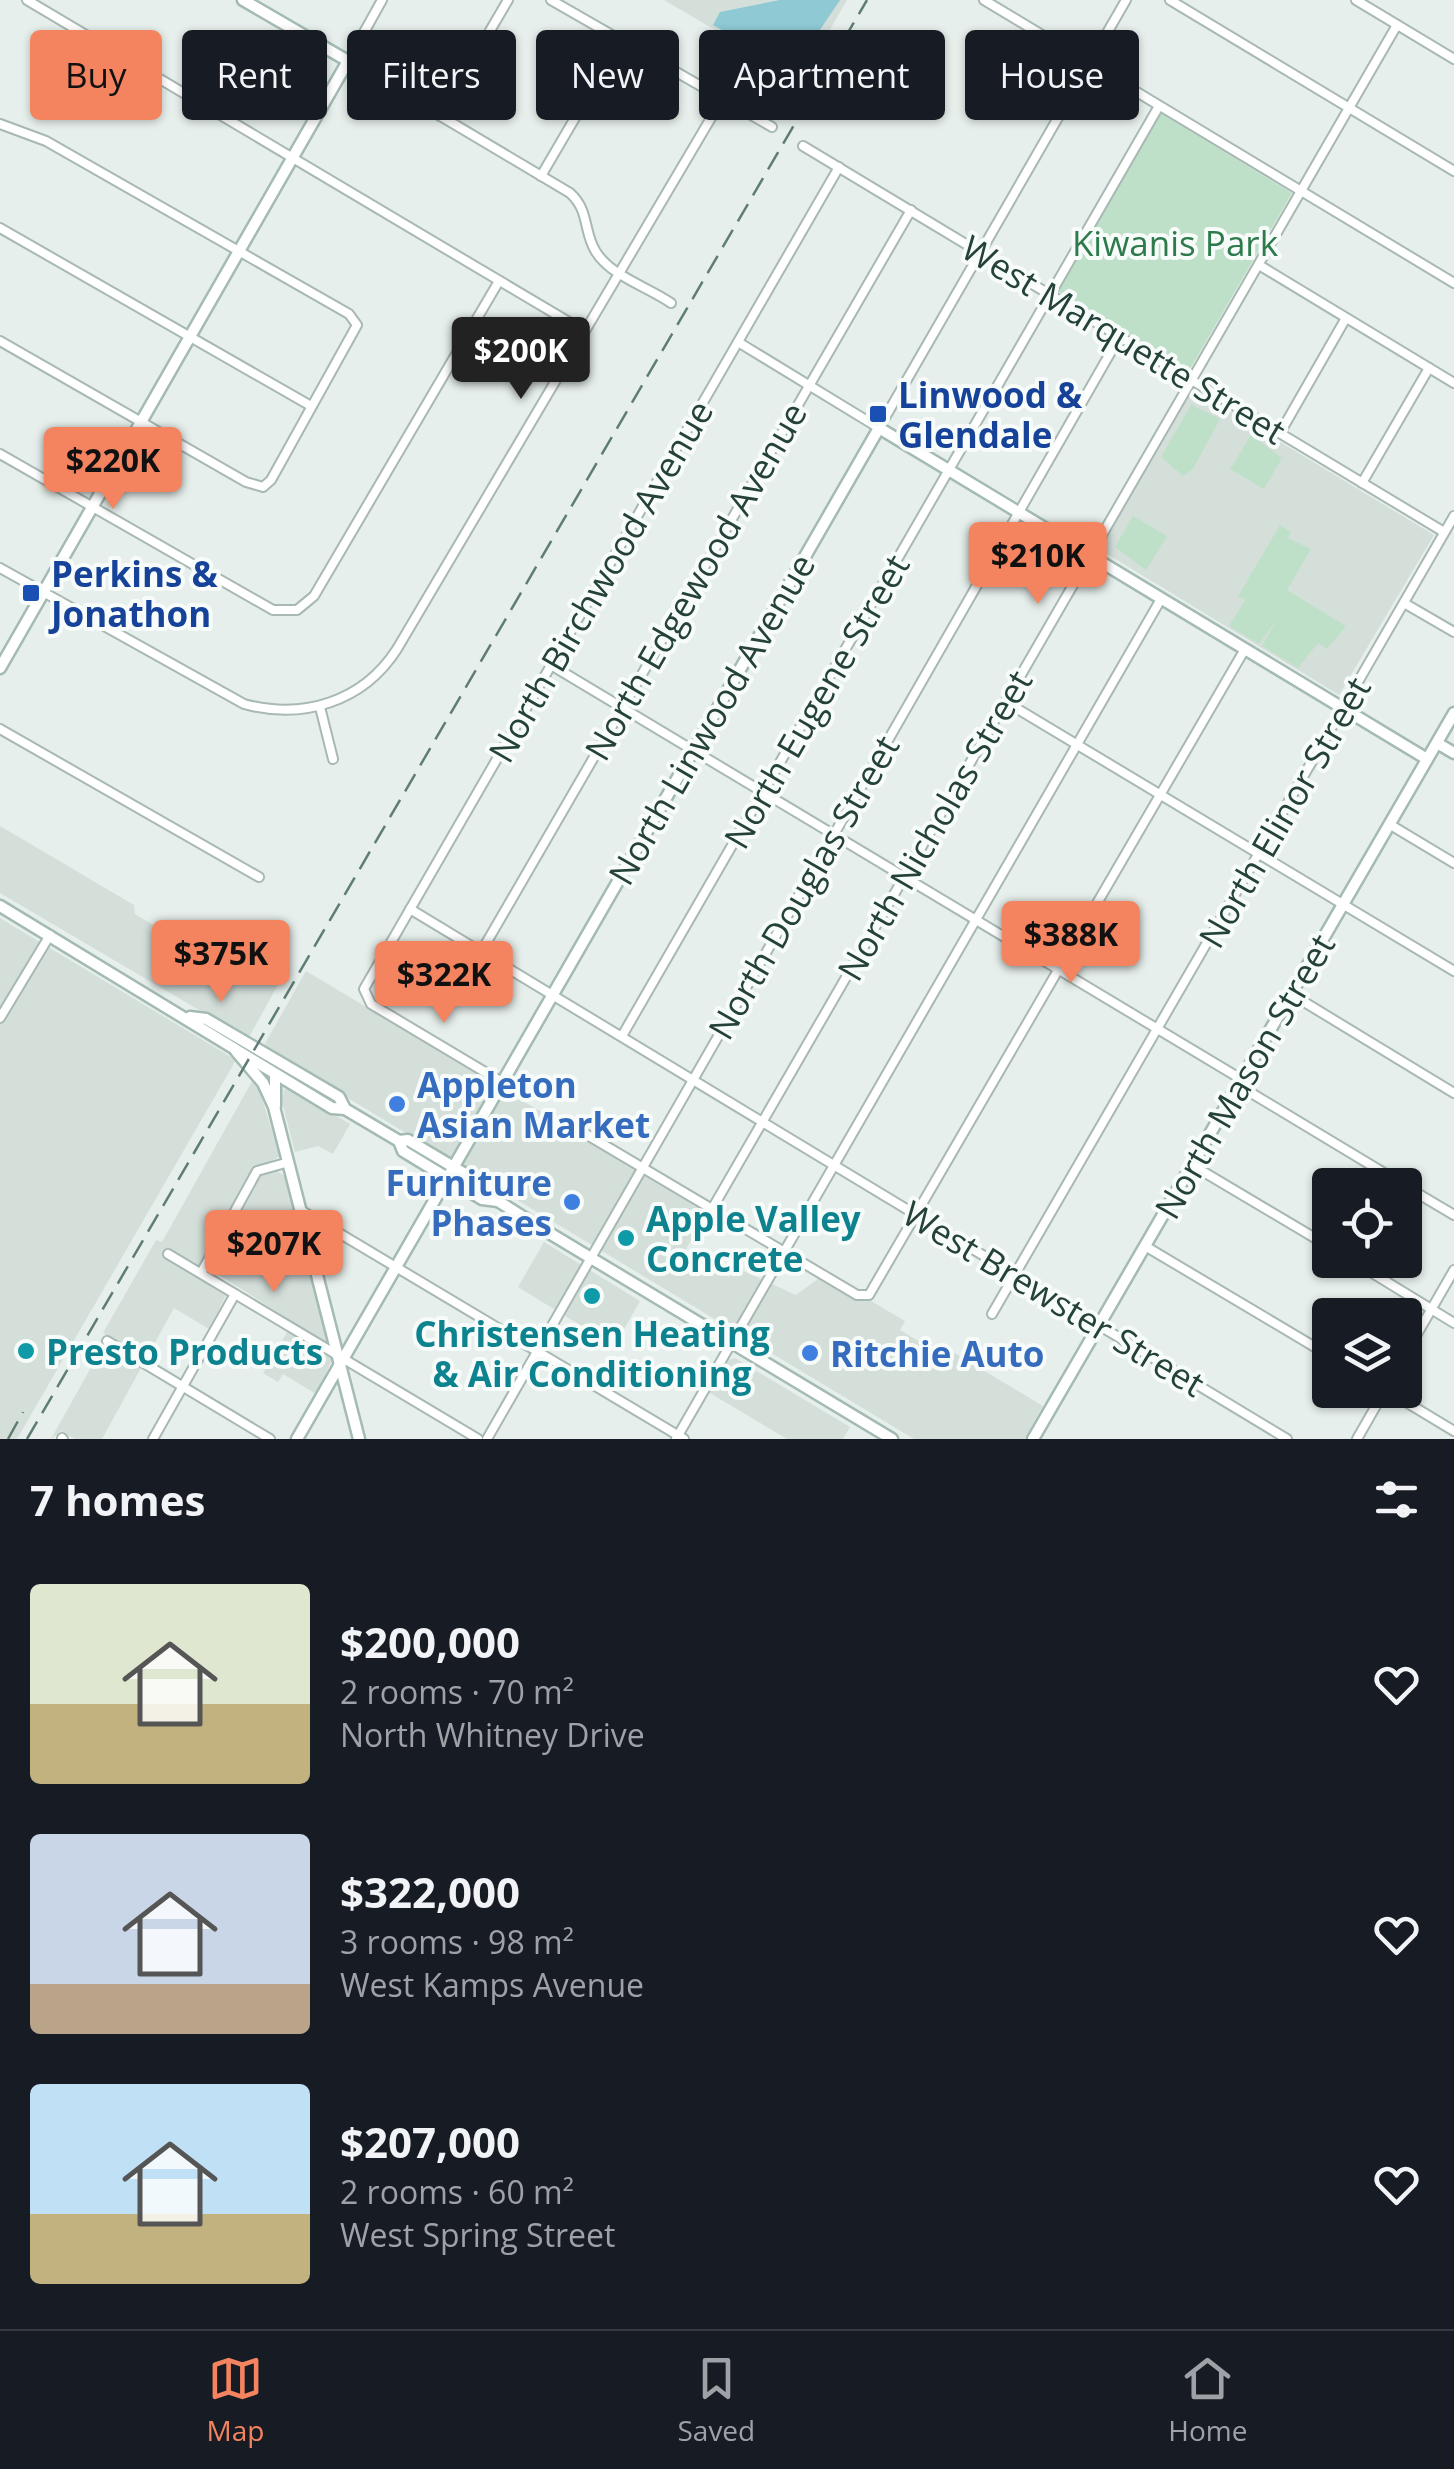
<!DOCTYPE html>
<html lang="en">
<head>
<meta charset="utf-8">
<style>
	body { margin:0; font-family:"Open Sans",sans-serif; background:#20242c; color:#f1f3f6; height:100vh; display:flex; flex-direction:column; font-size:38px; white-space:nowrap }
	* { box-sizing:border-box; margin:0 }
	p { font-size:32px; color:#9ea1a6 }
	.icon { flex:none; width:55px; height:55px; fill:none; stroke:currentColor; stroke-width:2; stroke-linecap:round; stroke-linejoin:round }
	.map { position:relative; height:1439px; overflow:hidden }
	.drawer { display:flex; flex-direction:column; background:#171b24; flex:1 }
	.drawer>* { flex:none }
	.banner { position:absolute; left:30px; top:30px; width:1395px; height:90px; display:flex; gap:20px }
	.buttons { position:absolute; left:1312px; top:1168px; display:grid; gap:20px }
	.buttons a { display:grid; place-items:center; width:110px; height:110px; border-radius:10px; background:#171b24; box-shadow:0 2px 8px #0004; font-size:50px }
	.price { position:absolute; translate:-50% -85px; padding:0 22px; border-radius:10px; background:#f4845f; color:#111; font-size:32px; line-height:65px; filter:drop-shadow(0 2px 5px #0008) }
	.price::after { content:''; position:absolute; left:50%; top:60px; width:30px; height:22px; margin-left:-15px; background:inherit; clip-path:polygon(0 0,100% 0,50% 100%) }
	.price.current { background:#222; color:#fff }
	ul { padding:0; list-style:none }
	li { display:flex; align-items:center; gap:30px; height:250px; padding:0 30px }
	li span { display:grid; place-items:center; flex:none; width:280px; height:200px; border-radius:10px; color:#555 }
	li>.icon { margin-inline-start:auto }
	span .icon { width:120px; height:120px; fill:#fffc; stroke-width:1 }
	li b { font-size:42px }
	h2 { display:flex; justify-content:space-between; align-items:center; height:120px; padding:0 30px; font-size:42px }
	.tag { padding:0 35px; border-radius:10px; background:#171b24; box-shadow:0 2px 8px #0004; font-size:35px; line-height:90px }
	.tag.current { background:#f4845f; color:#111 }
	.tab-bar { display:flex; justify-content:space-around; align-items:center; height:140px; border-top:2px solid #363941; background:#171b24; font-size:28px; color:#9ea1a6 }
	.tab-bar a { display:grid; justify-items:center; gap:5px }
	.tab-bar .current { color:#f4845f }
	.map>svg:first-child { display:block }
	.built { fill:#d4dfda }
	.green { fill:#bfe0c8 }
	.water { fill:#8ec9d4 }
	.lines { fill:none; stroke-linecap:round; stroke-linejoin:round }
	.street-casing { stroke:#a8b8b2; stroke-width:12 }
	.secondary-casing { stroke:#a4bbb3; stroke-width:15 }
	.street { stroke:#fff; stroke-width:8 }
	.secondary { stroke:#fff; stroke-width:10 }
	.rail { stroke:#5f7d75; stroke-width:2.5; stroke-dasharray:20 10; stroke-linecap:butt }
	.transit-dot { fill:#1a4fb4; stroke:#f7fbf9; stroke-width:4 }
	.shop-dot { fill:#3f7fe0; stroke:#f7fbf9; stroke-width:4 }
	.culture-dot { fill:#0f9aa8; stroke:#f7fbf9; stroke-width:4 }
	.labels { text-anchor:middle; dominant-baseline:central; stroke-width:8; stroke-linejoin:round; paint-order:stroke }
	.park-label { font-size:35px; fill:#2d7a4b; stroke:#f7fbf9 }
	.street-label { font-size:35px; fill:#24423a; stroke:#f7fbf9 }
	.transit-label { font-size:35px; font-weight:bold; fill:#164399; stroke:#f7fbf9; text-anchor:start }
	.shop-label { font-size:35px; font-weight:bold; fill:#366cbe; stroke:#f7fbf9; text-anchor:start }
	.culture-label { font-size:35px; font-weight:bold; fill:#0d838f; stroke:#f7fbf9; text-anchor:start }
</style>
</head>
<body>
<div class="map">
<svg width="1454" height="1439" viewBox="0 0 1454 1439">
	<rect width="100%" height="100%" fill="#e6efeb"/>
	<g class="built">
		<polygon points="664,0 847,0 801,80"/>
		<polygon points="1193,389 1434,535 1339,695 1099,549"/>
		<polygon points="0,826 134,905 135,914 200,953 208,943 279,983 248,1039 0,893"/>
		<polygon points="0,918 236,1060 17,1439 0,1439"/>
		<polygon points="306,971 707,1211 685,1251 729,1277 735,1267 796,1295 819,1278 857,1301 871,1301 905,1321 900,1330 937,1352 941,1345 1043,1406 1024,1439 914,1439 263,1047"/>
		<polygon points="255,1076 280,1156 252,1171 195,1274 226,1295 209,1329 174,1308 102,1439 75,1439 61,1431 51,1439 108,1337 103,1333 156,1240 162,1242"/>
		<polygon points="284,1089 291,1089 350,1124 333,1154 318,1146 295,1152 282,1102"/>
		<polygon points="277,1171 286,1177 332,1360 316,1394 283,1374 278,1382 263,1373 293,1322 210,1269 261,1176"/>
		<polygon points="544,1242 640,1301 619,1338 603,1329 598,1336 518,1287"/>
		<polygon points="735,1358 850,1427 843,1439 787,1439 708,1392 727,1360"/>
	</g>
	<g class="green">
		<polygon points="1160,113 1292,193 1189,371 1058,292"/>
		<polygon points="1191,405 1220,419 1193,469 1183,476 1161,457"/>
		<polygon points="1251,435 1282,458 1264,489 1230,469"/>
		<polygon points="1133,516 1167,536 1146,570 1115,547"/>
		<polygon points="1280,525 1291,532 1288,538 1311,549 1287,590 1346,626 1327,649 1318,643 1298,668 1262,646 1277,619 1259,644 1229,626 1245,600 1238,596"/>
	</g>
	<polygon class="water" points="780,0 840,0 793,70 713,25 720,12"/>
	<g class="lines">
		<defs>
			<g id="street">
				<polyline points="27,0 584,331"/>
				<path d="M 382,0 L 348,61 L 570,193 C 590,211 583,232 596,252 C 611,276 648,287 671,303"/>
				<polyline points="551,0 772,127"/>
				<polyline points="984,0 1454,283"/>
				<polyline points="1170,0 1454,171"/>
				<polyline points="1356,0 1454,59"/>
				<polyline points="440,116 508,0"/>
				<polyline points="0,124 46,141 349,314 357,325 271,480 263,487 246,482 0,341"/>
				<polyline points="803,146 1444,532"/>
				<polyline points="541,176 620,41"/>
				<polyline points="0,228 311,406"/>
				<polyline points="1259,265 1454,383"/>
				<polyline points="738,342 879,428 1126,0"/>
				<polyline points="1280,433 1346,318"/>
				<polyline points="0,454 273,610 297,610 314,596 499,281"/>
				<polyline points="1362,483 1429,368"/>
				<path d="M 0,568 L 244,704 C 303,720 363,702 397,649 L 721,101"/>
				<polyline points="1404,603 1454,632"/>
				<polyline points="551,665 1241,1079"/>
				<polyline points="1006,702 1454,971"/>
				<polyline points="320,707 333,759"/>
				<polyline points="0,729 259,877"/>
				<polyline points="1389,824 1454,863"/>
				<polyline points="410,909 1287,1439"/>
				<polyline points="481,952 911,210"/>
				<polyline points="1291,994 1454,1093"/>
				<polyline points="0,1018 50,935"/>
				<polyline points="622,1036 1159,106"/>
				<polyline points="500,1081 371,1004 364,989 839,167"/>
				<polyline points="1238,1085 1404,1185"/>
				<polyline points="584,1133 857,1295 869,1295 1245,649"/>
				<polyline points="1192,1165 1330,1247"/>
				<polyline points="1405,1186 1454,1215"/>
				<polyline points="712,1209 1397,25"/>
				<polyline points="302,1211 684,1439"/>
				<polyline points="1145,1246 1330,1356"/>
				<polyline points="168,1254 478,1439"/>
				<polyline points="1351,1260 1454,1323"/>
				<polyline points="201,1273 257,1171 289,1162"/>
				<polyline points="992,1314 1454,516"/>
				<polyline points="107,1341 270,1439"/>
				<polyline points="1405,1355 1454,1270"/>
				<polyline points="1386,1390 1454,1431"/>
				<polyline points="62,1438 63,1439"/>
				<polyline points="153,1439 235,1294"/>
				<polyline points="487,1439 1120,336"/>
				<polyline points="676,1439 1161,599"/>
				<polyline points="1357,1439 1385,1390"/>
			</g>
			<g id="secondary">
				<polyline points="0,668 348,61 243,0"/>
				<polyline points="1437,743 1454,753"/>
				<polyline points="0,906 332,1108 345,1109"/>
				<polyline points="190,1017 206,1019 339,1097 345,1109 399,1141 403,1151 482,1199 498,1201"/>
				<polyline points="236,1051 263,1083 274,1107 359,1439"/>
				<polyline points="275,1106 275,1074"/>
				<polyline points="399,1141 408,1140 487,1187 498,1201 531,1222 892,1439"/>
				<polyline points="297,1439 879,428 1427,759"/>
				<polyline points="1033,1439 1454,713"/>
			</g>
		</defs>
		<use href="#street" class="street-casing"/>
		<use href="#secondary" class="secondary-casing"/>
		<use href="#street" class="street"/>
		<use href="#secondary" class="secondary"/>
		<g class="rail">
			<polyline points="8,1439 23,1412"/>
			<polyline points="27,1439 867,0"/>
		</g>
	</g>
	<g class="transit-dot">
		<rect x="868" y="404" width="20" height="20" rx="5"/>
		<rect x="21" y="583" width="20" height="20" rx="5"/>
	</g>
	<g class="shop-dot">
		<circle cx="397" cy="1104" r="10"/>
		<circle cx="572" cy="1202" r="10"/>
		<circle cx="810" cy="1353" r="10"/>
	</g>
	<g class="culture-dot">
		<circle cx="626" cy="1238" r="10"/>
		<circle cx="592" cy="1296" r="10"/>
		<circle cx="26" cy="1351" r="10"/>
	</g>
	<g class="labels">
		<g class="park-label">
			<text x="1175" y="242">Kiwanis Park</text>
		</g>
		<g class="street-label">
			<text transform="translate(1124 339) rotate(31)">West Marquette Street</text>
			<text transform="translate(600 581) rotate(-60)">North Birchwood Avenue</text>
			<text transform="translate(695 581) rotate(-60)">North Edgewood Avenue</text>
			<text transform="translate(816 701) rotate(-60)">North Eugene Street</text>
			<text transform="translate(711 719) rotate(-60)">North Linwood Avenue</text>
			<text transform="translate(1284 812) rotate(-60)">North Elinor Street</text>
			<text transform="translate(934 825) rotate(-60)">North Nicholas Street</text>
			<text transform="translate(803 887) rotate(-60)">North Douglas Street</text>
			<text transform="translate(1244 1076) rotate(-60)">North Mason Street</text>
			<text transform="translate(1054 1298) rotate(31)">West Brewster Street</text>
		</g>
		<g class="transit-label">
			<text x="898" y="394">Linwood &amp;<tspan x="898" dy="40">Glendale</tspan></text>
			<text x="51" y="573">Perkins &amp;<tspan x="51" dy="40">Jonathon</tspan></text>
		</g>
		<g class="shop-label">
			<text x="417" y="1084">Appleton<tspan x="417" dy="40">Asian Market</tspan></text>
			<text x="552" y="1182" text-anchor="end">Furniture<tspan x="552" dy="40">Phases</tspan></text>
			<text x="830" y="1353">Ritchie Auto</text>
		</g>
		<g class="culture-label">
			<text x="646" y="1218">Apple Valley<tspan x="646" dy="40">Concrete</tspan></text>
			<text x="592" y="1333" text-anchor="middle">Christensen Heating<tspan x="592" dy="40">&amp; Air Conditioning</tspan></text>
			<text x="46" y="1351">Presto Products</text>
		</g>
	</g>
</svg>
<div class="buttons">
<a><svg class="icon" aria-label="locate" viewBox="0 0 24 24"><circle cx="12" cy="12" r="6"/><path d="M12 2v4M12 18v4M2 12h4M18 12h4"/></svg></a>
<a><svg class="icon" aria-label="layers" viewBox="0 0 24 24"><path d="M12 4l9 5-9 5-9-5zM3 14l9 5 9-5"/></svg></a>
</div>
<b class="price current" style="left:521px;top:402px">$200K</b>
<b class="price" style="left:113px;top:512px">$220K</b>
<b class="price" style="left:1038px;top:607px">$210K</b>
<b class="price" style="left:1071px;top:986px">$388K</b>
<b class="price" style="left:221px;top:1005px">$375K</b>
<b class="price" style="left:444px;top:1026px">$322K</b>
<b class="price" style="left:274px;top:1295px">$207K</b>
<div class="banner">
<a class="tag current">Buy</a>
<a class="tag">Rent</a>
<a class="tag">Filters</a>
<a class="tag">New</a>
<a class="tag">Apartment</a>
<a class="tag">House</a>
</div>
</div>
<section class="drawer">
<h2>7 homes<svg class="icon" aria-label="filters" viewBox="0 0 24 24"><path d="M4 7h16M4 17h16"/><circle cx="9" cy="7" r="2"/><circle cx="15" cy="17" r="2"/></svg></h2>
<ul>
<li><span style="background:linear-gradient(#dfe7d0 60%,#c2b280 0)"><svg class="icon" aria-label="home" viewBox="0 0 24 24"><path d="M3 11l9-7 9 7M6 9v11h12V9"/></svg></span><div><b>$200,000</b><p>2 rooms · 70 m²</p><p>North Whitney Drive</p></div><svg class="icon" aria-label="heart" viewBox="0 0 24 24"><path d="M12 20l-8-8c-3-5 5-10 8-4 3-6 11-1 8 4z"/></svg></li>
<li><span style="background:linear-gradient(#c9d6e8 75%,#b9a48a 0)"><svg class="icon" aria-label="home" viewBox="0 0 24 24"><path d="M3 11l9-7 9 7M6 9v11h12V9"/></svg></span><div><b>$322,000</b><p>3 rooms · 98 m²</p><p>West Kamps Avenue</p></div><svg class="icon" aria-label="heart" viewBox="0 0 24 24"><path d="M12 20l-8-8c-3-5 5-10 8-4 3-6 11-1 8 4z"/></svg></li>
<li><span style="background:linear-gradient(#bfe0f5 65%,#c2b280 0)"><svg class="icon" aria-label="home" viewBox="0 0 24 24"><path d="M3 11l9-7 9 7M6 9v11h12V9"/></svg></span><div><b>$207,000</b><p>2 rooms · 60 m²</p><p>West Spring Street</p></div><svg class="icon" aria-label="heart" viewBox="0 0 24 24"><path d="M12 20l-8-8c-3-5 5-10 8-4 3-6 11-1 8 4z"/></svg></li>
</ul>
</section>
<nav class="tab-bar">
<a class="current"><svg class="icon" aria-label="map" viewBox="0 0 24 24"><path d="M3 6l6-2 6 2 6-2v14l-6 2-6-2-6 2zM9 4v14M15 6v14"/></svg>Map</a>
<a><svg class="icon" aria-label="saved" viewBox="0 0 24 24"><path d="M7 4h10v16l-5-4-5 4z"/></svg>Saved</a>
<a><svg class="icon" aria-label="home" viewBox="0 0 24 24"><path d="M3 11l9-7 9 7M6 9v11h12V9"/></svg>Home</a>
</nav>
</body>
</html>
